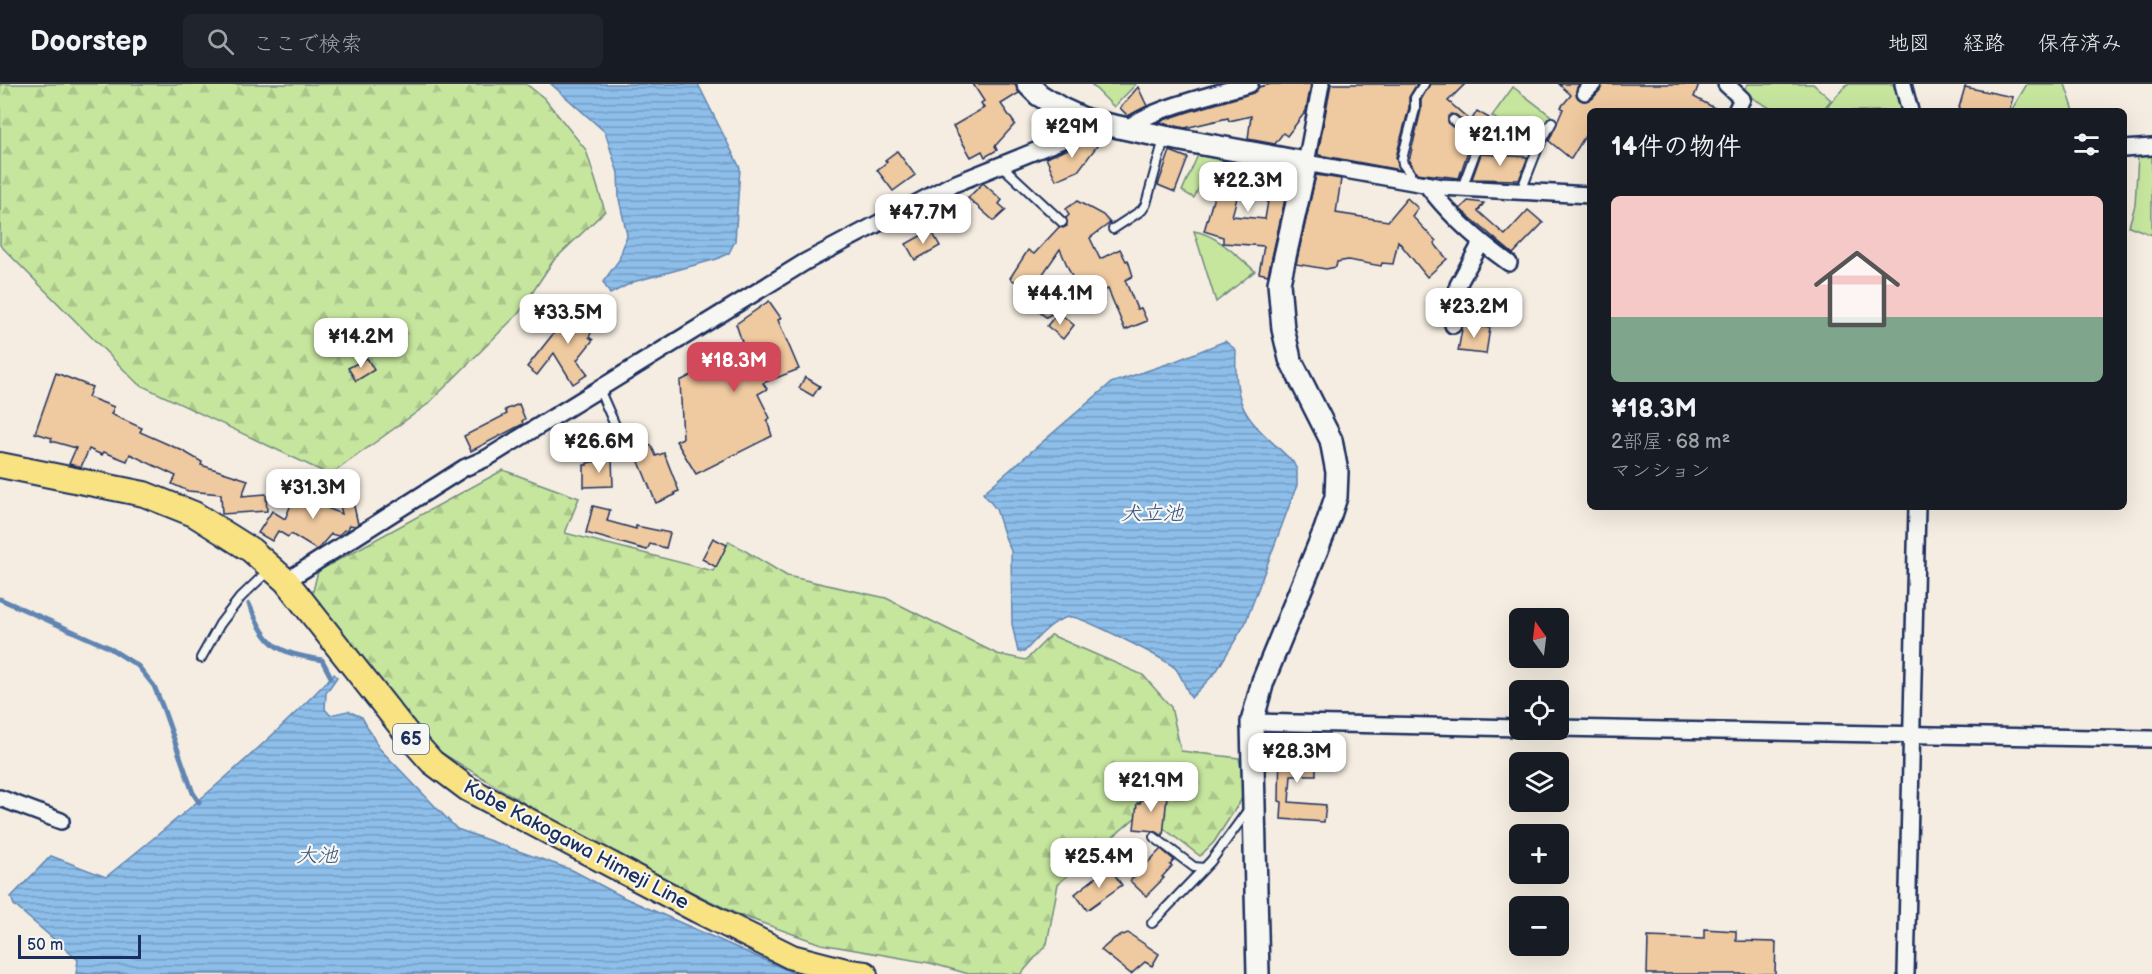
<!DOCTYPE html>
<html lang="ja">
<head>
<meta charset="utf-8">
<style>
	body { margin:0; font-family:"Balsamiq Sans","Klee One",sans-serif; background:#20242c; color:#f1f3f6; height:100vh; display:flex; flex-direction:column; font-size:22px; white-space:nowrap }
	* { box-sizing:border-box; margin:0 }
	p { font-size:20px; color:#9ea1a6 }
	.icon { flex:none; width:33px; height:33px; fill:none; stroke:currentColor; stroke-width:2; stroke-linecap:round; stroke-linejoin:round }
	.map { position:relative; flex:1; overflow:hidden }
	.sheet { position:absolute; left:1587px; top:24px; width:540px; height:402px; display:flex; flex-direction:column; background:#171b24; border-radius:9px; box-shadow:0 6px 24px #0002 }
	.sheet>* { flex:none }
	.needle { width:39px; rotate:346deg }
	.fabs { position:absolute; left:1509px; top:524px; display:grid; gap:12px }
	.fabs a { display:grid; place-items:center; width:60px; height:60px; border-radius:9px; background:#171b24; box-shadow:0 6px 24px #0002; font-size:30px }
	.scale { position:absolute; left:18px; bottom:15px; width:123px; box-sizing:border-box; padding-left:6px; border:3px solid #1b2f5e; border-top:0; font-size:16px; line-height:21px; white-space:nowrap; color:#1b2f5e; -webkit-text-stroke:4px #f6f6f2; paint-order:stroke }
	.price { position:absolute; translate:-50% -51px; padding:0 14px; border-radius:12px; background:#fff; color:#222; font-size:20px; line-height:39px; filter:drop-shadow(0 2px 3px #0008) }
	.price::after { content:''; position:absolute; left:50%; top:36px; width:18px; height:14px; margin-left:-9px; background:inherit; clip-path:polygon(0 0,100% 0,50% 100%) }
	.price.on { background:#d1495b; color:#fff }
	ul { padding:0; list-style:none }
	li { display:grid; align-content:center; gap:12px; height:318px; padding:0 24px }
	li span { display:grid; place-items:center; height:186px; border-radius:9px; color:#555 }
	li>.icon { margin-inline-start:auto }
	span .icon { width:108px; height:108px; fill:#fffc; stroke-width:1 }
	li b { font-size:26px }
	h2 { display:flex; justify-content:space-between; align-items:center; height:72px; padding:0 24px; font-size:26px }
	header { display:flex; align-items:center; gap:36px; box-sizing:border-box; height:84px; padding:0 30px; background:#171b24; border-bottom:2px solid #363941 }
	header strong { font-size:28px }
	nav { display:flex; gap:33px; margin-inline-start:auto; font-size:21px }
	.search { width:420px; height:54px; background:#20242c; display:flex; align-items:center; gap:15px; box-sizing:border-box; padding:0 21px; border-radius:9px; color:#9ea1a6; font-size:22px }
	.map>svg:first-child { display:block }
	.grass { fill:#c6e69e; stroke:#708a7e; stroke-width:1.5 }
	.forest { fill:url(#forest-firs); stroke:#708a7e; stroke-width:1.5 }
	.water { fill:url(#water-rules); stroke:#6085b2; stroke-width:1.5 }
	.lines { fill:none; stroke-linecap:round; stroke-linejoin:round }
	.stream { stroke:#6085b2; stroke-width:5 }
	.building { fill:#efc99f; stroke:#1b2f5e; stroke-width:1.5 }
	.service-casing { stroke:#1b2f5e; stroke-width:12 }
	.minor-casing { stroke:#1b2f5e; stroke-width:20 }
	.secondary-casing { stroke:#1b2f5e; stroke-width:26 }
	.primary-casing { stroke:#1b2f5e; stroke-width:28 }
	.service { stroke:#f6f6f2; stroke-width:8 }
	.minor { stroke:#f6f6f2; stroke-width:15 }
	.secondary { stroke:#f6f6f2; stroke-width:21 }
	.primary { stroke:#f8e281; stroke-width:24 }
	.labels { text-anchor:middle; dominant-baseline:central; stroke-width:4.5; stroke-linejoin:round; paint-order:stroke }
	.shield { fill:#f6f6f2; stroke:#5d6b8a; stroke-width:1.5 }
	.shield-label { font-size:18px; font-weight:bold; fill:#1b2f5e }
	.street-label { font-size:20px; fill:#1b2f5e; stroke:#f6f6f2 }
	.water-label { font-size:21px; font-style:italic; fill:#385381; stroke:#f6f6f2 }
</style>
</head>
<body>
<header>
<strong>Doorstep</strong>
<div class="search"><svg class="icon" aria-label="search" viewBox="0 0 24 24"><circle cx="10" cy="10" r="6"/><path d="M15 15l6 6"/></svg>ここで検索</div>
<nav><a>地図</a><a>経路</a><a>保存済み</a></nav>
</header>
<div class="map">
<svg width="2152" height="890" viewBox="0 0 2152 890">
	<defs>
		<pattern id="forest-firs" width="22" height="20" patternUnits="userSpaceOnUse" patternTransform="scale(1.5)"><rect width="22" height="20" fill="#c6e69e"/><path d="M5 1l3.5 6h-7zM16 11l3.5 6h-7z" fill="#aac68a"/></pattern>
		<pattern id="water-rules" width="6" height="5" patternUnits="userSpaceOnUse" patternTransform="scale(1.5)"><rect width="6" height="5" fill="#8ebfea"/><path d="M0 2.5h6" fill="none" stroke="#739cc1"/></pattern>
	</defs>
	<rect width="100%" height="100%" fill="#f5ede1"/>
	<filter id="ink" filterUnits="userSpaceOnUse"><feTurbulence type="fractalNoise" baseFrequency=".0167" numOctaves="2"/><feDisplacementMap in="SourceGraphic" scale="12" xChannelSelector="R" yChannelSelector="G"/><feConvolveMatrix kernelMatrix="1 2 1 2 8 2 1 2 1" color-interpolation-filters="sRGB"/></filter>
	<g filter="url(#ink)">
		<g class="grass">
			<polygon points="1091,0 1136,0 1114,23"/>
			<polygon points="1748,0 1813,0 1831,16 1822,27 1775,27 1742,8"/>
			<polygon points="1847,0 1894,0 1901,27 1823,27"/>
			<polygon points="2027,0 2065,0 2074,27 2011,27"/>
			<polygon points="1513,3 1551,32 1529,60 1492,32"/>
			<polygon points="2152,70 2152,151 2129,142 2135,121 2138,72"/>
			<polygon points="1198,71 1224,76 1213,107 1200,101 1194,114 1182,107"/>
			<path d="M 1194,147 C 1218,151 1238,173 1255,187 L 1216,218 Z"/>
		</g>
		<g class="forest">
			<polygon points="0,0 526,0 544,14 586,66 605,127 553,177 519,229 428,320 330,391 138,300 0,161"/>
			<polygon points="503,386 579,414 565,449 713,487 729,457 787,492 886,514 997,570 1026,576 1051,551 1143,591 1171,623 1181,667 1239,674 1245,710 1214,758 1200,772 1142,728 1058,800 1047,860 1021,890 969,890 930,879 821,860 737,830 583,755 432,663 311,515 318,487"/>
		</g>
		<g class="water">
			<polygon points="551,0 698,0 740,84 735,157 729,169 717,175 633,198 610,210 603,198 619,176 627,151 619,115 618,89 605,48"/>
			<path d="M 1225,257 L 1236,266 C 1233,331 1250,336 1293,378 L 1297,386 L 1297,401 L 1245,540 L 1216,588 L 1191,614 C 1186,605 1182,593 1176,585 C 1168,576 1084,534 1072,533 C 1055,532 1035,557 1024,568 L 1018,568 L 1012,540 L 1011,467 L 1005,453 L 996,425 L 983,409 L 1111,299 L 1173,278 Z"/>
			<path d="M 334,590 L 337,593 L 326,609 L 325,625 L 330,631 L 348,627 L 362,633 L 379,664 L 457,745 L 572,786 L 625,814 L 796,890 L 76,890 L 78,876 L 14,821 L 11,813 L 51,772 L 106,793 C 185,729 264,664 334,590 Z"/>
		</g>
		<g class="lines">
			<g class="stream">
				<polyline points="0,515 108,563 138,582 154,602 163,624 193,709 199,718"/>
				<path d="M 249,520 C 268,564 276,568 322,576 L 331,593"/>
			</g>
		</g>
		<g class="building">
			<polygon points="973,0 1016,0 1019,9 1001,20 1015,40 995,62 997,66 985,73 982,67 971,73 953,42 984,24 981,19 984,17"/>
			<polygon points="1271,0 1311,0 1306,27 1287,52 1283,49 1275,60 1248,55 1251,32 1229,37 1228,34 1185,44 1158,38 1188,28 1253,9 1259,3"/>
			<polygon points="1331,0 1417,0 1409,13 1409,24 1396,73 1400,86 1319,71 1318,69"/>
			<polygon points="1430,0 1465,0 1448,17 1471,37 1477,27 1489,34 1480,50 1456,31 1451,30 1448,33 1449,40 1471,58 1459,94 1416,89 1409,77 1421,26 1421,16"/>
			<polygon points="1559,0 1579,0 1576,10 1578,14 1583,17 1592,15 1600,6 1602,0 1699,0 1694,13 1720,27 1590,27 1590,44 1571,75 1549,57 1563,25 1561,23 1571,11"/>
			<polygon points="1138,3 1147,22 1128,32 1120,24"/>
			<polygon points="1965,3 2013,13 2009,27 1958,27"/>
			<polygon points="1101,52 1104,53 1078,87 1056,96 1046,74"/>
			<polygon points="897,67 915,91 893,107 877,86 887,78 885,76"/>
			<polygon points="1170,67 1188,74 1175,108 1158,101"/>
			<polygon points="1481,70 1528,73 1519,96 1472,95"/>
			<polygon points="1224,78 1241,82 1239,90 1243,92 1232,132 1265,135 1270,105 1268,104 1269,98 1267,95 1269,85 1291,89 1268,191 1259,189 1264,162 1223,159 1223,153 1204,147"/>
			<polygon points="1316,91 1341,95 1336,129 1388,137 1407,114 1418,124 1412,132 1436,157 1434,159 1447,175 1427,193 1398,157 1393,180 1382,179 1381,182 1348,176 1337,178 1336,183 1326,185 1296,180"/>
			<polygon points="983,99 1002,116 999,120 1006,126 994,137 968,114"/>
			<polygon points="1077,117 1103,131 1110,139 1090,154 1100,175 1120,165 1126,177 1128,176 1133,192 1125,196 1137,225 1141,224 1147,237 1125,246 1108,205 1082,216 1060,165 1040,194 1075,218 1046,233 1034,224 1040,216 1010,194 1028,166 1034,170 1059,143 1063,144 1067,142 1066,134 1069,131 1066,125"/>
			<polygon points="1468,117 1484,119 1478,127 1505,151 1528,126 1543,139 1513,170 1460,125"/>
			<polygon points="931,146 940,162 915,176 906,160"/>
			<polygon points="769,217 781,234 778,236 799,285 763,299 767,305 758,310 770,334 767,336 772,352 696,390 676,357 683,354 680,297 744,264 736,240"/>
			<polygon points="578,222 597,238 589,253 593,256 577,276 588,290 573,300 554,269 537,291 527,283 572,226 574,227"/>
			<polygon points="1058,228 1074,241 1063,255 1047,242"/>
			<polygon points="1463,240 1490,244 1486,270 1458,267"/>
			<polygon points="367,274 374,286 356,297 348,284"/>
			<polygon points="56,289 92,303 88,313 114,323 111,330 142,344 140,348 183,367 202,378 201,381 248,396 242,412 266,410 267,427 222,430 221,410 188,407 172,400 176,392 130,370 127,377 104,368 102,371 89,365 81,383 69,380 76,364 51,357 52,354 35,349"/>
			<polygon points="805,293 820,302 813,312 799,304"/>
			<polygon points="519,320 525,335 522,337 523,340 471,367 464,352 507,330 505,326"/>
			<polygon points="651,361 656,372 664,369 679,407 674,409 675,411 656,419 635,368"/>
			<polygon points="612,374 613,402 584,403 584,381 587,381 587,379"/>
			<polygon points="349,400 358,440 355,442 350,441 347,447 344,446 338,452 331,450 317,466 291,450 288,453 278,447 272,457 258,449 272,427 285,435 295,411 342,430 336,404"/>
			<polygon points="593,422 610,426 607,437 636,445 636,442 670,449 666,464 650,460 647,466 586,449"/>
			<polygon points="713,454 727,461 716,483 702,475"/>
			<polygon points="1280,658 1300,659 1300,671 1316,671 1316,691 1291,691 1289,718 1326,721 1324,738 1281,735 1282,718 1279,717"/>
			<polygon points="1145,709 1167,712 1163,752 1155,747 1134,745 1137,719 1140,719"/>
			<polygon points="1161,765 1174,776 1170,781 1172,782 1162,793 1164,794 1146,812 1130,797"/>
			<polygon points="1109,783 1122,801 1087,826 1075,810"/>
			<polygon points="1704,845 1736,847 1736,857 1776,858 1775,890 1647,890 1648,853 1704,855"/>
			<polygon points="1128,849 1159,870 1152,882 1145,878 1131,890 1101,866 1115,854"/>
		</g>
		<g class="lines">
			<defs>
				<g id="service">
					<polyline points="1453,36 1477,55 1478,61 1462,104"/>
					<polyline points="1001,81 1062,138"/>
					<polyline points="1410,97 1410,89 1403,80 1402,75 1415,25 1415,14 1424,0"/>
					<polyline points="1521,107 1537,66 1552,38"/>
					<polyline points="1113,145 1142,126 1146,120 1164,55"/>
					<polyline points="599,305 625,364"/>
					<polyline points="201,574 220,540 240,514 270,485"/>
					<polyline points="1154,753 1194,783 1204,784"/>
					<polyline points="1152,839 1211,777 1249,725"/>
				</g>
				<g id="minor">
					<polyline points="1321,0 1306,79 1441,103 1590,111"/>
					<polyline points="1726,0 1742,15 1736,27"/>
					<polyline points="1903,0 1910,27"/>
					<polyline points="1585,8 1593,0"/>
					<path d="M 1127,45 C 1148,25 1219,9 1250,0"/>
					<polyline points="2124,65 2152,63"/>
					<path d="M 1426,100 C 1449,131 1477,156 1509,179"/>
					<polyline points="1453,241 1458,201 1481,159"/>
					<polyline points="286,497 464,384 487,374 805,178 949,102 1070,53 1086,36"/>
					<polyline points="1252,638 1520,644"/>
					<polyline points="1558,644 2152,655"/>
					<polyline points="0,714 61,737"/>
					<polyline points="1906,890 1917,423"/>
				</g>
				<polyline id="secondary" points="1028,0 1039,11 1062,25 1086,36 1165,53 1306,79 1279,199 1283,245 1290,275 1331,356 1337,388 1336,413 1325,446 1263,597 1252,638 1258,890"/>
				<polyline id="primary" points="0,381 144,410 194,430 251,466 286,497 408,651 432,678 468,705 697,826 792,873 850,888 865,890"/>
			</defs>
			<use href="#service" class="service-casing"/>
			<use href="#minor" class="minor-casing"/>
			<use href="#secondary" class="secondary-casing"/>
			<use href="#primary" class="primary-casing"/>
			<use href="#service" class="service"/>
			<use href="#minor" class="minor"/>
			<use href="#secondary" class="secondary"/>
			<use href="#primary" class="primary"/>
		</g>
	</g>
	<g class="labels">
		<rect class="shield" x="393" y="640" width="36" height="30" rx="4.5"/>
		<g class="shield-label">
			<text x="411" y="655">65</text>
		</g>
		<g class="street-label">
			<text transform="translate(576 761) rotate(28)">Kobe Kakogawa Himeji Line</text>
		</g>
		<g class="water-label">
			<text x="1152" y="429">犬立池</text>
			<text x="317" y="771">大池</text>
		</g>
	</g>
</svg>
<div class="fabs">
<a><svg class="needle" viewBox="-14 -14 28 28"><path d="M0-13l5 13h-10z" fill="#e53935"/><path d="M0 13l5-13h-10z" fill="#9ea1a6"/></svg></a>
<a><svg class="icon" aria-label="locate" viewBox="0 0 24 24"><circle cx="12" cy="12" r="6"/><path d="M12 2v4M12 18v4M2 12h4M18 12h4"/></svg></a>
<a><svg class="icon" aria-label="layers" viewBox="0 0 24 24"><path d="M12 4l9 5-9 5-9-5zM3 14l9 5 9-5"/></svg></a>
<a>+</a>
<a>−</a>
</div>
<div class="scale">50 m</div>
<b class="price" style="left:1072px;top:75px">¥29M</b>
<b class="price" style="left:1500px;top:83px">¥21.1M</b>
<b class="price" style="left:1248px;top:129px">¥22.3M</b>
<b class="price" style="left:923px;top:161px">¥47.7M</b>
<b class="price" style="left:1060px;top:242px">¥44.1M</b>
<b class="price" style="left:1474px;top:255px">¥23.2M</b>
<b class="price" style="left:568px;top:261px">¥33.5M</b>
<b class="price" style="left:361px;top:285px">¥14.2M</b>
<b class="price on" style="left:734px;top:309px">¥18.3M</b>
<b class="price" style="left:599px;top:390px">¥26.6M</b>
<b class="price" style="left:313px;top:436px">¥31.3M</b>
<b class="price" style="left:1297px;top:700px">¥28.3M</b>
<b class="price" style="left:1151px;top:729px">¥21.9M</b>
<b class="price" style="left:1099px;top:805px">¥25.4M</b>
<section class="sheet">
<h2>14件の物件<svg class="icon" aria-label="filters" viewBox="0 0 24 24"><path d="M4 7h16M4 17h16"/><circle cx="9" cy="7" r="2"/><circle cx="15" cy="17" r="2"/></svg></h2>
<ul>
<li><span style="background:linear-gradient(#f6c9c9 65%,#7fa58c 0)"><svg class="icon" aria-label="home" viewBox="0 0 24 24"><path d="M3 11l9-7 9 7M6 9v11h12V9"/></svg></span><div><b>¥18.3M</b><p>2部屋 · 68 m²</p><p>マンション</p></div></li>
</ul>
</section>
</div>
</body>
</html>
